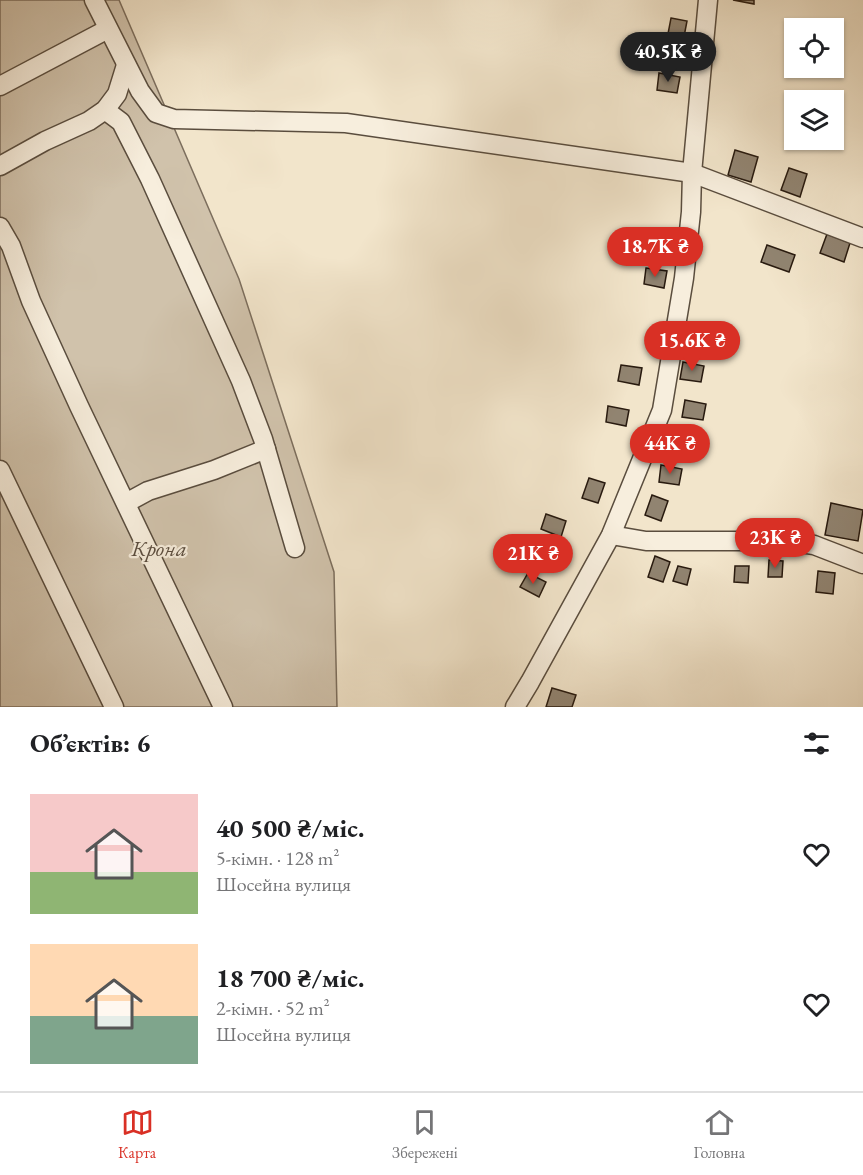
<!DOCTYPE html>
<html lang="uk">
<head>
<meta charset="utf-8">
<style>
	body { margin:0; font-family:"EB Garamond",serif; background:#f6f6f6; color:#202124; height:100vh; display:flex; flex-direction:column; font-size:22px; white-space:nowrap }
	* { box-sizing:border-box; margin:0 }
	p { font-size:20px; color:#757577 }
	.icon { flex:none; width:33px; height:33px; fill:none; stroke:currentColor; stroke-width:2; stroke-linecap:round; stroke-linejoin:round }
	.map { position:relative; height:707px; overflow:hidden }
	.drawer { display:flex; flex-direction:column; background:#fff; flex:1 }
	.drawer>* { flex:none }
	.controls { position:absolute; left:784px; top:18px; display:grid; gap:12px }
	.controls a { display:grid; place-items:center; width:60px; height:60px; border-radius:0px; background:#fff; box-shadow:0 2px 4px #0004; font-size:30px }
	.price { position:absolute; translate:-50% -51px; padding:0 14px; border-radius:21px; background:#d93025; color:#fff; font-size:20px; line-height:39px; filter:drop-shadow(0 2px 3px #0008) }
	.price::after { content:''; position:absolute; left:50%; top:36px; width:18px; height:14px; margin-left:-9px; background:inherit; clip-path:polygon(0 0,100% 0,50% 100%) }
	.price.selected { background:#222; color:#fff }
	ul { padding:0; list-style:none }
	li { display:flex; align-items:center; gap:18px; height:150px; padding:0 30px }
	li span { display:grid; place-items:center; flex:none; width:168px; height:120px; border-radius:0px; color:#555 }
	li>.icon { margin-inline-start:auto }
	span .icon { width:72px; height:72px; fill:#fffc; stroke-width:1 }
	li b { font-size:26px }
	h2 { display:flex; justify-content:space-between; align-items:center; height:72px; padding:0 30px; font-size:26px }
	.menu { display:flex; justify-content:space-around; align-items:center; height:84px; border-top:2px solid #e0e0e0; background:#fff; font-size:16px; color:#757577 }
	.menu a { display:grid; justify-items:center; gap:3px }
	.menu .selected { color:#d93025 }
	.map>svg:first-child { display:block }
	.green { fill:#d0c2ab; stroke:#7c6e5d; stroke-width:1.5 }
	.building { fill:#918471; stroke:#281a0f; stroke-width:1.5 }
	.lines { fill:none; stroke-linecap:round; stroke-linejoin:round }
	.minor-casing { stroke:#5a4d3e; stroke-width:21 }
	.minor { stroke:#f7eedd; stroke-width:18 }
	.labels { text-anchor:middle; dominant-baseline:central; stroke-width:4.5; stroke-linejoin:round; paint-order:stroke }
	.park-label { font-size:22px; font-style:italic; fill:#5a4c3e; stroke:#f7eedd }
</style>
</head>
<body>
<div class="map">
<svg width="863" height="707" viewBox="0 0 863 707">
	<rect width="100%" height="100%" fill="#f2e5cb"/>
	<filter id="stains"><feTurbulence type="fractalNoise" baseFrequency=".00333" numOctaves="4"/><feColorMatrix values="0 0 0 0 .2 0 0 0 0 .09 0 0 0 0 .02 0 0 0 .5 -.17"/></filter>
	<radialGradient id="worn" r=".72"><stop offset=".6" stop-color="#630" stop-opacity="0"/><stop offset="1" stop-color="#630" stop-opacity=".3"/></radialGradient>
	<polygon class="green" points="0,0 119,0 239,279 334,572 337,707 0,707"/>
	<g class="building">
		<polygon points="733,0 754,0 754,4"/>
		<polygon points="671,18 687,21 683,42 667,39"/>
		<polygon points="659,73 680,77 677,93 657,90"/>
		<polygon points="735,150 758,157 751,182 728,175"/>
		<polygon points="789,168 807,174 800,197 781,190"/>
		<polygon points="827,234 850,243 844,262 820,253"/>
		<polygon points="767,245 795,255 789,272 761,262"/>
		<polygon points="646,268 667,271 664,288 644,284"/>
		<polygon points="683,362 704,366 701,382 680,379"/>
		<polygon points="621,365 642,368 639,385 618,381"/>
		<polygon points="685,400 706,404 703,420 682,417"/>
		<polygon points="608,406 629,410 626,426 606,422"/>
		<polygon points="661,465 682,469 679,485 659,482"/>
		<polygon points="589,478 605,483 598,503 582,498"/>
		<polygon points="652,495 668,501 661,521 645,515"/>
		<polygon points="831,503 863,510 858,541 825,535"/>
		<polygon points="546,514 566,521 561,537 541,529"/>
		<polygon points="655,556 670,562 663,582 648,577"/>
		<polygon points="769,560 783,561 782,577 768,577"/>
		<polygon points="678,566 691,569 687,585 673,581"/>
		<polygon points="735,566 749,566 748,583 734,582"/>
		<polygon points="818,571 835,573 833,594 816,592"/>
		<polygon points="528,573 546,582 539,597 520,587"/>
		<polygon points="552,688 576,695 572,707 546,707"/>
	</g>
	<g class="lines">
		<defs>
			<g id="minor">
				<polyline points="94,0 140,91 156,113 174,119 346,123 692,173 863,238"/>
				<polyline points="0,86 108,29"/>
				<polyline points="105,110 121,122 150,179 241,381 263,439 295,548"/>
				<polyline points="0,166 45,141 89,121 105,110 117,94 126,65"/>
				<polyline points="0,227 11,246 31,301 79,406 223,707"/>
				<polyline points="0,470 114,707"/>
				<polyline points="126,503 148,491 214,470 266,449"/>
				<polyline points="611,535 646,541 787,541 814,545 863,564"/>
				<polyline points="515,707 530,682 611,535 662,410 684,278 691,212 692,173 708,0"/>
			</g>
		</defs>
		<use href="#minor" class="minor-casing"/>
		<use href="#minor" class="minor"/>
	</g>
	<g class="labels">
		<g class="park-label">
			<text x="159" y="548">Крона</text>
		</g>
	</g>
	<rect width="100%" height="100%" filter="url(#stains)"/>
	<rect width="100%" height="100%" fill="url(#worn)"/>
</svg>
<div class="controls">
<a><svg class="icon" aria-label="locate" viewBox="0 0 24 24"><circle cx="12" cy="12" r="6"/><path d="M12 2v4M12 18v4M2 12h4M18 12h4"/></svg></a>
<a><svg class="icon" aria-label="layers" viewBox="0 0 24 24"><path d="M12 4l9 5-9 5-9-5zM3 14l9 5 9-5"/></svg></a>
</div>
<b class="price selected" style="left:668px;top:83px">40.5K ₴</b>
<b class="price" style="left:655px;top:278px">18.7K ₴</b>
<b class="price" style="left:692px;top:372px">15.6K ₴</b>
<b class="price" style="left:670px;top:475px">44K ₴</b>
<b class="price" style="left:775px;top:569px">23K ₴</b>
<b class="price" style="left:533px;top:585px">21K ₴</b>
</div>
<section class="drawer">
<h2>Об’єктів: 6<svg class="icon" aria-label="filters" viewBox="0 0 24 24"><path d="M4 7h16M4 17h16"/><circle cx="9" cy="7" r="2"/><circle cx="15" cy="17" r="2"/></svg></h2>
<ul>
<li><span style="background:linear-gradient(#f6c9c9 65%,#8fb573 0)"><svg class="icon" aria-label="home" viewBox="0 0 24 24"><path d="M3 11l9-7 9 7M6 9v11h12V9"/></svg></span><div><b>40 500 ₴/міс.</b><p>5-кімн. · 128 m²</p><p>Шосейна вулиця</p></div><svg class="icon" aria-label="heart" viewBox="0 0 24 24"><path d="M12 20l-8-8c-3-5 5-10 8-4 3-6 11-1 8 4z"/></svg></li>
<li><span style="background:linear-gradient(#ffd9b3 60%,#7fa58c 0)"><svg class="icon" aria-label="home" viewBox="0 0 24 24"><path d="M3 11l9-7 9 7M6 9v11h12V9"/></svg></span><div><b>18 700 ₴/міс.</b><p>2-кімн. · 52 m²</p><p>Шосейна вулиця</p></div><svg class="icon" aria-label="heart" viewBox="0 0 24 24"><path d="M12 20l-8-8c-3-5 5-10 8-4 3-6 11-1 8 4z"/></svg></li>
</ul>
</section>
<nav class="menu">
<a class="selected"><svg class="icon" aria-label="map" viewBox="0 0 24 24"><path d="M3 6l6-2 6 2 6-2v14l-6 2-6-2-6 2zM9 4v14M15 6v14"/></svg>Карта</a>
<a><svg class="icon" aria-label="saved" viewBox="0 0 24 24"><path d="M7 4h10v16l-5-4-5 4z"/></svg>Збережені</a>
<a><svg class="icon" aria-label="home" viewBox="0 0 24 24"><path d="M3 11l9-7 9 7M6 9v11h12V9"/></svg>Головна</a>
</nav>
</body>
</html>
